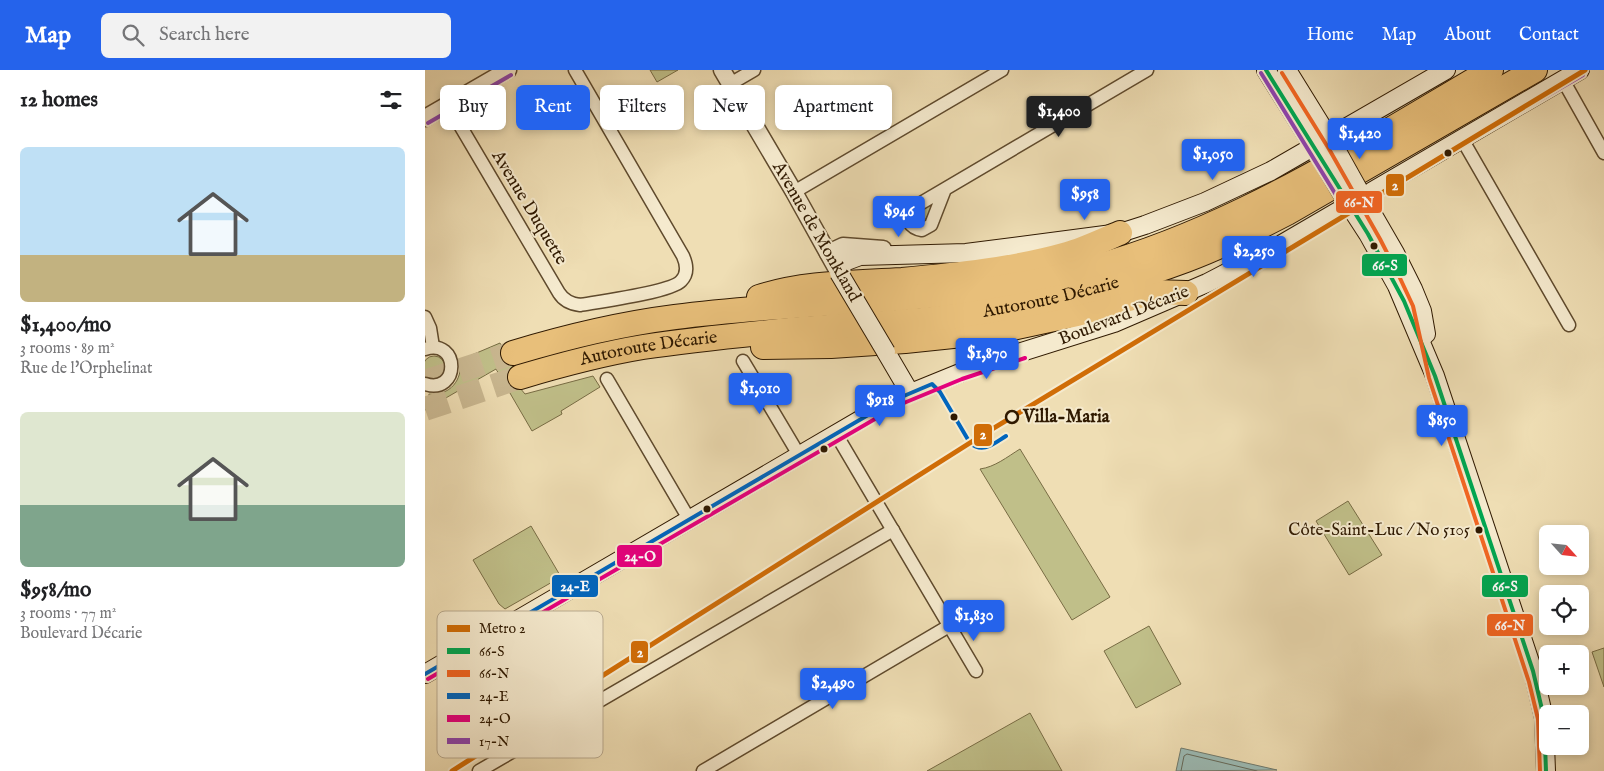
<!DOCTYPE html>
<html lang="en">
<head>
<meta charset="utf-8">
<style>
	body { margin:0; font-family:"IM FELL English",serif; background:#f2f2f2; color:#202124; height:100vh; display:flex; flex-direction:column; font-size:19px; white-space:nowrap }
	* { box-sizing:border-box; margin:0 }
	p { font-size:16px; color:#757577 }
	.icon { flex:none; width:28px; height:28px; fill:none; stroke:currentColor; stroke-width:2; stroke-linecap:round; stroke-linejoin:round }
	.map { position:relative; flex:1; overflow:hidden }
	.drawer { display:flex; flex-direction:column; background:#fff; width:425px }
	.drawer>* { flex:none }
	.banner { position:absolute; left:15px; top:15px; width:475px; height:45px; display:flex; gap:10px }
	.needle { width:32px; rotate:117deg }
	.fabs { position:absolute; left:1114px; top:455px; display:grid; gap:10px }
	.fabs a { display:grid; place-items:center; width:50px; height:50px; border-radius:8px; background:#fff; box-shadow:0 2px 8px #0003; font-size:25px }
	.price { position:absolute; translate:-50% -42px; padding:0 11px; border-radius:5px; background:#2563eb; color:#fff; font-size:16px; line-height:32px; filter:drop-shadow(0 1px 2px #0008) }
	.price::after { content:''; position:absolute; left:50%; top:30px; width:15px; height:11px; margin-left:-8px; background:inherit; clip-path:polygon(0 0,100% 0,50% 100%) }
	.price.active { background:#222; color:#fff }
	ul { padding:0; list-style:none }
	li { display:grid; align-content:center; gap:10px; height:265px; padding:0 20px }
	li span { display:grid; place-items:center; height:155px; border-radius:8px; color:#555 }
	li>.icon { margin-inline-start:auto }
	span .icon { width:90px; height:90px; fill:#fffc; stroke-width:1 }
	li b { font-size:21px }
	h2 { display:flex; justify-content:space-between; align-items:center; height:60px; padding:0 20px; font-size:21px }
	.chip { padding:0 18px; border-radius:8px; background:#fff; box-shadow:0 2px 8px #0003; font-size:18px; line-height:45px }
	.chip.active { background:#2563eb; color:#fff }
	header { display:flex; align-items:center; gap:30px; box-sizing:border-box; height:70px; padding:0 25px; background:#2563eb; color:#fff }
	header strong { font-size:24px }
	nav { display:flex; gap:28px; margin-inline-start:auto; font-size:18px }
	.search { width:350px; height:45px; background:#f2f2f2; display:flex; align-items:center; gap:12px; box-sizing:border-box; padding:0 18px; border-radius:8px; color:#757577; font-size:19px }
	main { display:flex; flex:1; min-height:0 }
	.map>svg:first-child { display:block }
	.green { fill:#c0bf89; stroke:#786c44 }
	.water { fill:#9cbbb5; stroke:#707a6d }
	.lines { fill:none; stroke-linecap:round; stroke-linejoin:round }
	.shore { stroke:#666a5a; stroke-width:1 }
	.motorway-tunnel { stroke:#c9b790; stroke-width:24; stroke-dasharray:24 12; stroke-linecap:butt }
	.minor-casing { stroke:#5f4a2d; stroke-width:15 }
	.tertiary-casing { stroke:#5f4a2d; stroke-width:19 }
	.secondary-casing { stroke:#2f1900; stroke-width:20 }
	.motorway-casing { stroke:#2f1900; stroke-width:26 }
	.minor { stroke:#f5eace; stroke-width:12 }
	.tertiary { stroke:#f5eace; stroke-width:16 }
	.secondary { stroke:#f5eace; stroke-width:18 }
	.motorway { stroke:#e8bf7a; stroke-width:24 }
	.secondary-bridge-casing { stroke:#2f1900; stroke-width:20; stroke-linecap:butt }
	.secondary-bridge { stroke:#f5eace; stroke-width:18 }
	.bus-1-casing { stroke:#f5eace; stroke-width:8 }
	.bus-2-casing { stroke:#f5eace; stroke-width:8 }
	.bus-3-casing { stroke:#f5eace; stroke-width:8 }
	.bus-4-casing { stroke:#f5eace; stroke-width:8 }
	.bus-5-casing { stroke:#f5eace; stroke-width:8 }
	.bus-1 { stroke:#00a651; stroke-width:4 }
	.bus-2 { stroke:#f26522; stroke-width:4 }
	.bus-3 { stroke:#0065bd; stroke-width:4 }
	.bus-4 { stroke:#e5007d; stroke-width:4 }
	.bus-5 { stroke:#8e44ad; stroke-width:4 }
	.metro-1-casing { stroke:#f5eace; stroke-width:9 }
	.metro-1 { stroke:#d06d07; stroke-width:5 }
	.bus-dot { fill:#2f1900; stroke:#f5eace; stroke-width:2 }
	.stop-dot { fill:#f5eace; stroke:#2f1900; stroke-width:2.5 }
	.labels { text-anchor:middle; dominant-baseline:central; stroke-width:4; stroke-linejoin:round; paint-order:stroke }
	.bus-label { font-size:17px; fill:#2f1900; stroke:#f5eace; text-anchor:end }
	.street-label { font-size:18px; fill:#2f1900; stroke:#f5eace }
	.stop-label { font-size:18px; font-weight:bold; fill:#2f1900; stroke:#f5eace; text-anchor:start }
	.key { fill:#f5eace; stroke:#baab90; stroke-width:1 }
	.key-label { font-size:14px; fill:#2f1900 }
	.line-badge { stroke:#f5eace; stroke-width:2 }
	.badge-label { font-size:14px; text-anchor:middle; font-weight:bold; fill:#fff }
</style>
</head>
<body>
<header>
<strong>Map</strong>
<div class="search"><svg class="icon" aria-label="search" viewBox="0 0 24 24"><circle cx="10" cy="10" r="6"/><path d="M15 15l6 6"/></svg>Search here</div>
<nav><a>Home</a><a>Map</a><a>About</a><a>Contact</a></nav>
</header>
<main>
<section class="drawer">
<h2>12 homes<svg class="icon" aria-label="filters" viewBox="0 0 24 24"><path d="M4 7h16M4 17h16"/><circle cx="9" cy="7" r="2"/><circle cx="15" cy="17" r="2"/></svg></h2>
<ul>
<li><span style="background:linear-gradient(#bfe0f5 70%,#c2b280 0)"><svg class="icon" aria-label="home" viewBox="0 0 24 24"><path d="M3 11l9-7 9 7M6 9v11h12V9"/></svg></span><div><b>$1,400/mo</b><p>3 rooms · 89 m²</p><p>Rue de l'Orphelinat</p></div></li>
<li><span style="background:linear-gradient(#dfe7d0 60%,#7fa58c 0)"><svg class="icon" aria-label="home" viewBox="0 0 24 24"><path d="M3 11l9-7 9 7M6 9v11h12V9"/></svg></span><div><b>$958/mo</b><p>3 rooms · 77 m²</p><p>Boulevard Décarie</p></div></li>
</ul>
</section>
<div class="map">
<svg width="1179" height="701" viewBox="0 0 1179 701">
	<rect width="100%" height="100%" fill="#efdeb4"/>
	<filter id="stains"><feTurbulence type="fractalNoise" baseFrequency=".004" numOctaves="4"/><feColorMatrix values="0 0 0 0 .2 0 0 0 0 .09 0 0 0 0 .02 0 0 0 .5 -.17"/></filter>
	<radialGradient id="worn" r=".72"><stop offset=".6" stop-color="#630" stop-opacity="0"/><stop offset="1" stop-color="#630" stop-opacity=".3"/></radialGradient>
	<g class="green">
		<polygon points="225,0 253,0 232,12"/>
		<polygon points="506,134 508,136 500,150 496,153 492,151 491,146"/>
		<path d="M 75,273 L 79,283 L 84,285 L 95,318 L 100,324 L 168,306 L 175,317 L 136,341 L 137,344 L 107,361 L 71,299 L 0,340 L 0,335 L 3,333 L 4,324 C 25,326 38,310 35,290 Z"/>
		<circle cx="9" cy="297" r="11"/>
		<path d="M 595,379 L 685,527 L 647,550 L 555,399 C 570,397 582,387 595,379 Z"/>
		<polygon points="923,431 957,485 924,505 891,451"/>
		<polygon points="106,456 136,507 80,539 74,534 48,490"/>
		<polygon points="724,556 756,614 711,638 679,581"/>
		<polygon points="1179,578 1179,617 1167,582"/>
		<polygon points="605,643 637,701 502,701"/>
	</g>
	<polygon class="water" points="756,678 852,700 751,701"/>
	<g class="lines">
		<polyline class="shore" points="756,701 759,686 762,684 832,701"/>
		<g class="motorway-tunnel">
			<polyline points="0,312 88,283"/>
			<polyline points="0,339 95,307"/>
		</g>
		<defs>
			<g id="minor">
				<polyline points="1138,10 1179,83"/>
				<polyline points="305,14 329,0"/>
				<path d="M 23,35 L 134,223 C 139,231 146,234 155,235 C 172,232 246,222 256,211 C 263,204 262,195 258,186 L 150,0"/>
				<polyline points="1037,69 1144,255"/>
				<path d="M 520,119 L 506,155 L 497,160 C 485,158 479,149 486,139 L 722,0"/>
				<polyline points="369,122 577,0"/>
				<polyline points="0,247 5,258 8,277"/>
				<path d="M 0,279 C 35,268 35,325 0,314"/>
				<polyline points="318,291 374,385"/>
				<polyline points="182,309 264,449"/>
				<polyline points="411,364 551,601"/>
				<polyline points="54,701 468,460"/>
				<polyline points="278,701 524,556"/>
			</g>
			<g id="tertiary">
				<polyline points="297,0 369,122 414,203"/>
				<polyline points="0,48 83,0"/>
				<polyline points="403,183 418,176 458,179"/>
			</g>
			<g id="secondary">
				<polyline points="841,0 894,85"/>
				<polyline points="862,0 909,76"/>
				<polyline points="933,119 970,183 988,219 997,241 1001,264"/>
				<polyline points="919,127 943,164 972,216 1010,306 1108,601 1119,648 1121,701"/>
				<polyline points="414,203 419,192 435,186 541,183 695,163 720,155 780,132 846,101 1021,0"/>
				<polyline points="461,282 485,323"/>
				<polyline points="0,604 471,329 552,296 689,253 782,213 857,174 1155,0"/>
			</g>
			<g id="motorway">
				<path d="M 334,227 C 380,212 430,213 477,210 C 532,205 589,199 642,184 C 660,179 678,170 695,163"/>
				<polyline points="338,277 406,276 480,271 547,264 587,258 652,244 728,222 761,223"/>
				<path d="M 88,283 C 141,267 195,254 250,247 C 370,231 492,234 612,211 C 779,179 921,85 1066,0"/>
				<path id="s1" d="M 95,307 C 135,295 176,284 218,277 C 270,269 323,264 376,259 C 430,254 484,253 538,245 C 614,234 689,217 761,190 C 796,177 829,160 862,143 L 1110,0"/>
			</g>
		</defs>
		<use href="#minor" class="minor-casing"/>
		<use href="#tertiary" class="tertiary-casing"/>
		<use href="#secondary" class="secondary-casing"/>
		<use href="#motorway" class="motorway-casing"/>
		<use href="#minor" class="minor"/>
		<use href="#tertiary" class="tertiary"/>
		<use href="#secondary" class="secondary"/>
		<use href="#motorway" class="motorway"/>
		<defs>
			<g id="secondary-bridge">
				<polyline points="909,76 933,119"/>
				<polyline points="894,85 919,127"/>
				<polyline points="414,203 461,282"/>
			</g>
		</defs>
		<use href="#secondary-bridge" class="secondary-bridge-casing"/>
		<use href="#secondary-bridge" class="secondary-bridge"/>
		<defs>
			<polyline id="bus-1" points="841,0 943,164 979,231 1010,306 1108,601 1119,648 1121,701"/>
			<polyline id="bus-2" points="857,3 904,79 955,169 974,206 988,236 1004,308 1104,612 1113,649 1115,701"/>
			<path id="bus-3" d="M 0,604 L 467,331 L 507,314 L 515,322 L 545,373 C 558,384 568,374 581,366"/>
			<polyline id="bus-4" points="3,609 474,335 537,309 600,288"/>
			<g id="bus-5">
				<polyline points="836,3 919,138 924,141 1158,5"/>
				<polyline points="3,53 86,5"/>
			</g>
		</defs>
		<use href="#bus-1" class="bus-1-casing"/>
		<use href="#bus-2" class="bus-2-casing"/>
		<use href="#bus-3" class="bus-3-casing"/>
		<use href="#bus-4" class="bus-4-casing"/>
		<use href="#bus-5" class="bus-5-casing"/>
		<use href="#bus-1" class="bus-1"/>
		<use href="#bus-2" class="bus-2"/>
		<use href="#bus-3" class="bus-3"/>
		<use href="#bus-4" class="bus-4"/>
		<use href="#bus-5" class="bus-5"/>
		<defs>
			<polyline id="metro-1" points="27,701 559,364 1160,0"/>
		</defs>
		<use href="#metro-1" class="metro-1-casing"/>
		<use href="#metro-1" class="metro-1"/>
	</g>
	<g class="bus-dot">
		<circle cx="1023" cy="83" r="4.5"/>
		<circle cx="949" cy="176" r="4.5"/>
		<circle cx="529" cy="347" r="4.5"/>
		<circle cx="399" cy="379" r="4.5"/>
		<circle cx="282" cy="439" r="4.5"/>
		<circle cx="1054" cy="460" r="4.5"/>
	</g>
	<circle class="stop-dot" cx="587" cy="347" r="6"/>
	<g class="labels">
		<g class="bus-label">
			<text x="1045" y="460">Côte-Saint-Luc / No 5105</text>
		</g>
		<g class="street-label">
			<text transform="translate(104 138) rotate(59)">Avenue Duquette</text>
			<text transform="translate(391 162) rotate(60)">Avenue de Monkland</text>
			<text stroke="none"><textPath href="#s1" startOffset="538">Autoroute Décarie</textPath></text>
			<text transform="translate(699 246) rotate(-21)">Boulevard Décarie</text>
			<text stroke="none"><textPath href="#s1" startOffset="132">Autoroute Décarie</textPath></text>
		</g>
		<g class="stop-label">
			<text x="598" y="347">Villa-Maria</text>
		</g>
	</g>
	<rect x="12" y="541" width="166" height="147" rx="8" class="key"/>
	<rect x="22" y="555" width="23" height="7" fill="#d06d07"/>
	<rect x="22" y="578" width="23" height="6" fill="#00a651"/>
	<rect x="22" y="600" width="23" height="7" fill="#f26522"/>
	<rect x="22" y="623" width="23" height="6" fill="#0065bd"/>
	<rect x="22" y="645" width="23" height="7" fill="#e5007d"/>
	<rect x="22" y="668" width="23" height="6" fill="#8e44ad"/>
	<g class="key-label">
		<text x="54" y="563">Metro 2</text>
		<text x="54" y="586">66-S</text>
		<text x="54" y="608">66-N</text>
		<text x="54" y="631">24-E</text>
		<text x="54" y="653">24-O</text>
		<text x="54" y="676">17-N</text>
	</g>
	<g class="line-badge">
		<rect x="960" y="103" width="20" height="24" rx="5" fill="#d06d07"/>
		<rect x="910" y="120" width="48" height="24" rx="5" fill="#f26522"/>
		<rect x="936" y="183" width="47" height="24" rx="5" fill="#00a651"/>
		<rect x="548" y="353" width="20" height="24" rx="5" fill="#d06d07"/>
		<rect x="191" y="474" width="47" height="24" rx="5" fill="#e5007d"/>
		<rect x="1056" y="504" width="48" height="24" rx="5" fill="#00a651"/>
		<rect x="126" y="504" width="48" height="24" rx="5" fill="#0065bd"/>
		<rect x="1061" y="543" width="48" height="24" rx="5" fill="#f26522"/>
		<rect x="205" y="570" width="19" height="24" rx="5" fill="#d06d07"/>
	</g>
	<g class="badge-label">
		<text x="970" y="120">2</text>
		<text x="934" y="137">66-N</text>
		<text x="960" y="200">66-S</text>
		<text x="558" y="369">2</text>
		<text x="215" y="491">24-O</text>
		<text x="1080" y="521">66-S</text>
		<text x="150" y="521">24-E</text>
		<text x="1085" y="560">66-N</text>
		<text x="215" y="587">2</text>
	</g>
	<rect width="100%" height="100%" filter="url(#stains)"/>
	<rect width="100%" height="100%" fill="url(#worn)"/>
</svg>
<div class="fabs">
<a><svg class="needle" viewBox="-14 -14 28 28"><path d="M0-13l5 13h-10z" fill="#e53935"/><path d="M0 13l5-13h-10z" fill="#757577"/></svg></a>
<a><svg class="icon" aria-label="locate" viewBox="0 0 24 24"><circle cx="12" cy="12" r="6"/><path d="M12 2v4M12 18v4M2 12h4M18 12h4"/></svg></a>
<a>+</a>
<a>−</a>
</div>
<b class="price active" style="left:634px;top:68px">$1,400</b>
<b class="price" style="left:935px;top:90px">$1,420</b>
<b class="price" style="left:788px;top:111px">$1,050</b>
<b class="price" style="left:660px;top:151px">$958</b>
<b class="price" style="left:474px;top:168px">$946</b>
<b class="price" style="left:829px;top:208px">$2,250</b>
<b class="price" style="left:562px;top:310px">$1,870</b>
<b class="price" style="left:335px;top:345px">$1,010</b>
<b class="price" style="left:455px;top:357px">$918</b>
<b class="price" style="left:1017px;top:377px">$850</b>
<b class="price" style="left:549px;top:572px">$1,830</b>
<b class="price" style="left:408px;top:640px">$2,490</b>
<div class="banner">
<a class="chip">Buy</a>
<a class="chip active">Rent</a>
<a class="chip">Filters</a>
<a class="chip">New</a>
<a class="chip">Apartment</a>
</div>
</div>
</main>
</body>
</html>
